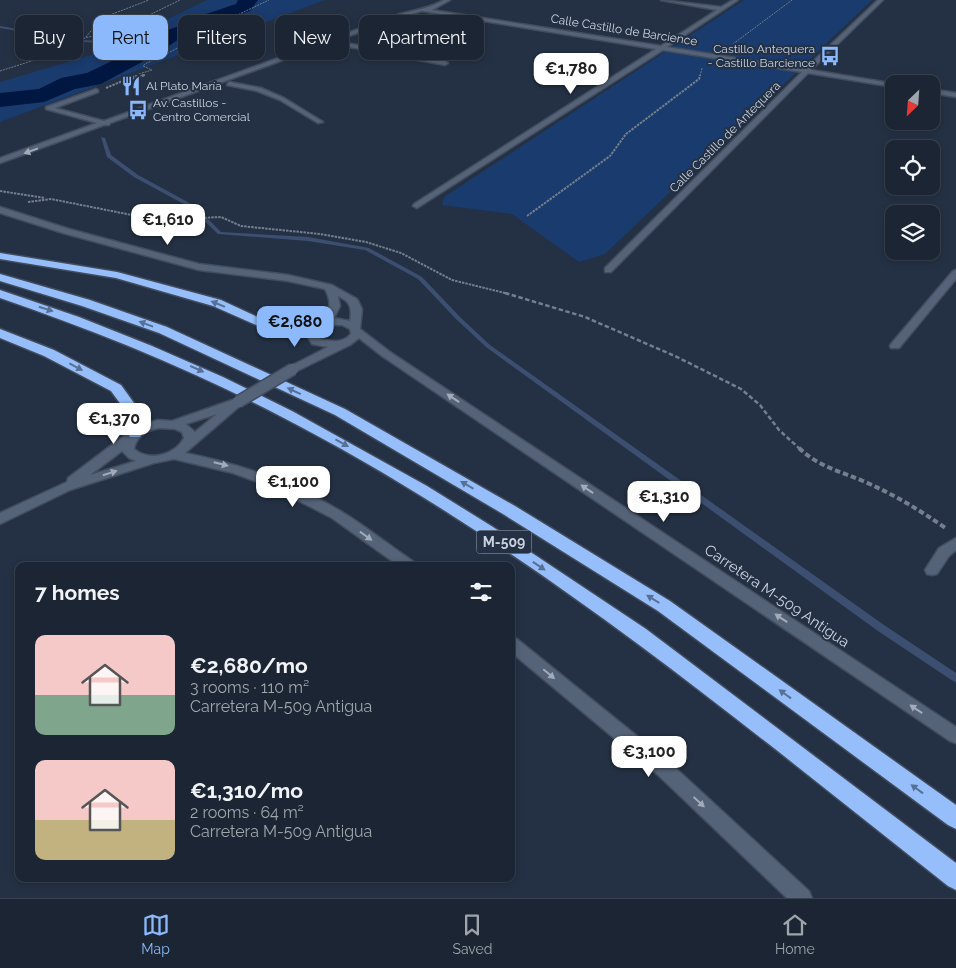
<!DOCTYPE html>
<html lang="en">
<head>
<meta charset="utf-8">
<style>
	body { margin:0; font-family:Raleway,sans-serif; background:#242d3b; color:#f1f3f6; height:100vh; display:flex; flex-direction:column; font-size:19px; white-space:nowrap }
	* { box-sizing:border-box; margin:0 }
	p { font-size:16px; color:#a0a5ac }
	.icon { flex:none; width:28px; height:28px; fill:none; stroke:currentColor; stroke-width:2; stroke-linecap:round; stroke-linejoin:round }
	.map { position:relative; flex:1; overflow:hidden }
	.panel { position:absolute; left:15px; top:562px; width:500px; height:320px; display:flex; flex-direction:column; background:#1b2533; border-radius:10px; box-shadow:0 2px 8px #0003,0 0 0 1px #39424e }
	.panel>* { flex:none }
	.top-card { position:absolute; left:15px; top:15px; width:500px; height:45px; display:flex; gap:10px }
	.needle { width:32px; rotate:205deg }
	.controls { position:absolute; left:885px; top:75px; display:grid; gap:10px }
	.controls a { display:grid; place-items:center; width:55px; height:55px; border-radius:10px; background:#1b2533; box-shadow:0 2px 8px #0003,0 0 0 1px #39424e; font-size:25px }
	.price { position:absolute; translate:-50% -42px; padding:0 11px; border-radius:10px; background:#fff; color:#222; font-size:16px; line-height:32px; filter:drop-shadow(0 1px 2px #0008) }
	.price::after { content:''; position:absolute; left:50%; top:30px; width:15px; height:11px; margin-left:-8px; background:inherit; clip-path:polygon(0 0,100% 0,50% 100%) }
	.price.selected { background:#8bb9fc; color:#111 }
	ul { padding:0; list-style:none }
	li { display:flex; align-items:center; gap:15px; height:125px; padding:0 20px }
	li span { display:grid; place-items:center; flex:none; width:140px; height:100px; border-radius:10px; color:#555 }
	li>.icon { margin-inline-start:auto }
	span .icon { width:60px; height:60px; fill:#fffc; stroke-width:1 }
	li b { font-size:21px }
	h2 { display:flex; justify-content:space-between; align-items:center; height:60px; padding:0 20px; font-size:21px }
	.tag { padding:0 18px; border-radius:10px; background:#1b2533; box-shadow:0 2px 8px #0003,0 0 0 1px #39424e; font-size:18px; line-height:45px }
	.tag.selected { background:#8bb9fc; color:#111 }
	.tab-bar { display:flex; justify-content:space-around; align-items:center; height:70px; border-top:1px solid #39424e; background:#1b2533; font-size:14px; color:#a0a5ac }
	.tab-bar a { display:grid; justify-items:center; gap:2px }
	.tab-bar .selected { color:#8bb9fc }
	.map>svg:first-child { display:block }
	.green { fill:#193b6d }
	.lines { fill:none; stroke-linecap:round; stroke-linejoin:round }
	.stream { fill:#3d4f70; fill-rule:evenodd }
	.river { fill:#001741; fill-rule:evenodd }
	.minor-casing { stroke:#424c5d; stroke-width:3 }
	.highway-casing { stroke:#424c5d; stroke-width:3 }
	.path-far3 { stroke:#737e8e; stroke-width:1; stroke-dasharray:2 1; stroke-linecap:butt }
	.path-far2 { stroke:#737e8e; stroke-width:2; stroke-dasharray:2.5 1; stroke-linecap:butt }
	.path-far1 { stroke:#737e8e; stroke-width:2.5; stroke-dasharray:4.5 2.5; stroke-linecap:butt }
	.path { stroke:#737e8e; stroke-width:4; stroke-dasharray:5.5 3; stroke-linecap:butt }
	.minor { fill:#556378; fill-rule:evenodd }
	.highway { fill:#95befa; fill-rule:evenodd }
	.minor-bridge-casing { stroke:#424c5d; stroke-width:14; stroke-linecap:butt }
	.minor-bridge { stroke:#556378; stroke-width:11 }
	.oneway { fill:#a1abbb }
	.oneway2 { fill:#577096 }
	.labels { text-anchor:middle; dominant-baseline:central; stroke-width:4; stroke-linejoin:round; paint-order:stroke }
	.far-street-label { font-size:12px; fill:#cad2df; stroke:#243144 }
	.far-poi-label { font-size:12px; fill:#cad2df; stroke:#243144; text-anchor:start }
	.shield { fill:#243144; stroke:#98a2b0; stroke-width:1 }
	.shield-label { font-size:14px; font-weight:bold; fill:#cad2df }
	.street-label { font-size:15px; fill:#cad2df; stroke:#243144 }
</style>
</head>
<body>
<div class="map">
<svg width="956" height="898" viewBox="0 0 956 898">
	<rect width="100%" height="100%" fill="#243144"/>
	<g class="green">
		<polygon points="207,0 325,0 0,122 0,82 98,53"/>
		<polygon points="744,0 872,0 605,254 579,262 512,214 442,205 444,197"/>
	</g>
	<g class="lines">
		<g class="stream">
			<polygon points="0,26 83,40 133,43 150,51 147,52 132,45 83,42 0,28"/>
			<polygon points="101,137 105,138 111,155 138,175 195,206 221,232 308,237 369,248 422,277 460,317 490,345 884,625 956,673 956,682 953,681 878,631 486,347 456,319 418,279 365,250 308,241 218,234 191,208 134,177 107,157"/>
		</g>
		<polygon class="river" points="238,0 258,0 250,11 212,24 208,28 179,39 155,55 101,84 75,89 44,102 0,107 0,93 39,89 61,78 87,73 141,47 165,31 196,20 200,16 236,4"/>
		<defs>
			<g id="minor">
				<path d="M 444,0 L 450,0 L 432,10 L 661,46 L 717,10 L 661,0 L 721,7 L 733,0 L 738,0 L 667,47 L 805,69 L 878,0 L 883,0 L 811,70 L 896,84 L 894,84 L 894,87 L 808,73 L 611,272 L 605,272 L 605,268 L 802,72 L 663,50 L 417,208 L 413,206 L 414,204 L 656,49 L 422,11 L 404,16 L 110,123 L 109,125 L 104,125 L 0,163 L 0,158 L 97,123 L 46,109 L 46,107 L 96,89 L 98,90 L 98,92 L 55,108 L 104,121 L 400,14 C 416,10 430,8 444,0 Z"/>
				<polygon points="341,42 445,61 448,63 445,65 339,45"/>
				<polygon points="229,82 261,88 284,98 323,122 318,123 280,100 257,91 227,85"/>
				<polygon points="931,89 956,93 956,97 931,93"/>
				<path d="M 0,207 L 69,229 L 199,264 L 288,275 L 332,285 L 357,299 L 362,309 L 360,329 L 390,352 L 956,727 L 956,743 L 950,741 L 382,356 L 359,338 L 350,345 L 297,371 L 289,371 L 287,369 L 289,367 L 328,347 L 312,344 L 306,334 C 317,316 339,316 325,289 L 288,281 L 199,270 L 63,233 L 0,213 ZM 338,296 C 351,302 352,308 350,321 L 334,318 L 340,306 ZM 329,325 L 342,325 L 350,329 L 351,334 C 342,344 331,341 320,339 L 316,334 L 323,327 Z"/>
				<polygon points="956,270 956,279 899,348 891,348 890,346 891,344 953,271"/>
				<path d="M 238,398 L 244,402 L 242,404 L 185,453 C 240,464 294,482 342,512 C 367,527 390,546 414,562 L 416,566 L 399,566 L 332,518 L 274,488 L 233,473 L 174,459 L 154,463 L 70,490 L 0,524 L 0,513 L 67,482 L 68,478 L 137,426 L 158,420 L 172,421 ZM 217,414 L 195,432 L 186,424 ZM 159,428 L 175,429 L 182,432 L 184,438 C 175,455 149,462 134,449 C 137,435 146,431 159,428 ZM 122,451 L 129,458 L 136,461 L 90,475 Z"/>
				<polygon points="956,538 956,550 949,556 937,574 932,575 927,574 925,570 939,548"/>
				<polygon points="511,637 517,639 669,762 809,891 812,898 787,898 657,774 511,652"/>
			</g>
			<g id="highway">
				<polygon points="0,253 117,272 221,300 266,321 290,324 314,324 320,328 314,332 290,332 263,328 213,306 116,278 0,259"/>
				<polygon points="0,274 90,300 167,327 345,409 515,506 670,601 956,805 956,829 948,825 658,611 503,514 335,415 159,333 82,306 0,281"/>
				<path d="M 0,290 L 79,317 L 152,346 L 223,377 L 292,411 L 427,486 L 493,527 L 646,629 L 956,863 L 956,890 L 948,886 C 734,717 523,541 280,416 C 190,369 96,331 0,298 Z"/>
				<polygon points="0,329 54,350 121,385 139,410 142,434 140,437 130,437 128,434 125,410 111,391 44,356 0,338"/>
			</g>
		</defs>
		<use href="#minor" class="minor-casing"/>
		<use href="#highway" class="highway-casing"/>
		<g class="path-far3">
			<polyline points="86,37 102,18 149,0"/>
			<polyline points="733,44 792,0"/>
			<polyline points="0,71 60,52 85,38 123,28 180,0"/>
			<polyline points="139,74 152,70 143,66 145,64 174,50 206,30 269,0"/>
			<polyline points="135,76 145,75 142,76"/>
			<polyline points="700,76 702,68"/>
		</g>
		<g class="path-far2">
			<polyline points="106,88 132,77 145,75 129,80"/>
			<polyline points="0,191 45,198"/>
			<polyline points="28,202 51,199 157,220 221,217 241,226 320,234 366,242 401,253 452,280 509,294"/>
			<polyline points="527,216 610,156 626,134 699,79 700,75"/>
		</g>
		<polyline class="path-far1" points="505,293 585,317 677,357 741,389 760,405 779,430 800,449"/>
		<path class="path" d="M 799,448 C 819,467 840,471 863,481 C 895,495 918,509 947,529"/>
		<use href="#minor" class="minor"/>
		<use href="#highway" class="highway"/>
		<defs>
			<polyline id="minor-bridge" points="238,402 293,369"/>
		</defs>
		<use href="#minor-bridge" class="minor-bridge-casing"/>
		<use href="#minor-bridge" class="minor-bridge"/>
	</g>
	<defs><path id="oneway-solid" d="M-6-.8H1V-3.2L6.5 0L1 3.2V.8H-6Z" transform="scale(1.25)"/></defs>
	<g class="oneway">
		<use href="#oneway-solid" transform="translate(31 151) rotate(160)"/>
		<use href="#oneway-solid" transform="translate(453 398) rotate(-146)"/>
		<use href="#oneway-solid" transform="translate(221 464) rotate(14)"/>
		<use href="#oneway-solid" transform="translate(110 473) rotate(-17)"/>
		<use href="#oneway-solid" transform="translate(587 489) rotate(-146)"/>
		<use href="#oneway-solid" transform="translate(366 536) rotate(36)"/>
		<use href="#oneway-solid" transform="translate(781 618) rotate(-146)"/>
		<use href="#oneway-solid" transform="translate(549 674) rotate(40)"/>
		<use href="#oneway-solid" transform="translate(916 709) rotate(-146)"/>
		<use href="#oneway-solid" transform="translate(699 802) rotate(43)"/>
	</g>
	<g class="oneway2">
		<use href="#oneway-solid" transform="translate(218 304) rotate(-158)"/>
		<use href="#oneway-solid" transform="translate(46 309) rotate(18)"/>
		<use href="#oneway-solid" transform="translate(146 324) rotate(-160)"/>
		<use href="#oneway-solid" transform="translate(76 367) rotate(28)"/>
		<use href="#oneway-solid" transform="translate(197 369) rotate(24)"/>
		<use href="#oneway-solid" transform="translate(294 391) rotate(-155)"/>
		<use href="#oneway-solid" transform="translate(342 443) rotate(29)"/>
		<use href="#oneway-solid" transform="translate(467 485) rotate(-150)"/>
		<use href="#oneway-solid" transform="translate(539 566) rotate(34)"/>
		<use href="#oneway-solid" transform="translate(653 599) rotate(-148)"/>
		<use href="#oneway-solid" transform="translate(785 694) rotate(-144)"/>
		<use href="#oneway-solid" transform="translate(917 789) rotate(-144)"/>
	</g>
	<defs>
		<symbol id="bus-bare" viewBox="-9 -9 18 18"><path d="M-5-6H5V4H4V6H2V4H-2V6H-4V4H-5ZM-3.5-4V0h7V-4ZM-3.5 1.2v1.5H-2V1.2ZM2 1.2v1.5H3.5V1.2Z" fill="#8bb9fc" stroke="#243144" stroke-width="2.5" paint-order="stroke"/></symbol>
		<symbol id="restaurant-bare" viewBox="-9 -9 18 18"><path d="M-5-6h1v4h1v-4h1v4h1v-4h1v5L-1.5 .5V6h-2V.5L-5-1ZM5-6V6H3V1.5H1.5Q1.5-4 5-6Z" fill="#8bb9fc" stroke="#243144" stroke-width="2.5" paint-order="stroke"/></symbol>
	</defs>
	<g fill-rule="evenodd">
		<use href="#bus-bare" x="816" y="42" width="28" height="28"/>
		<use href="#restaurant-bare" x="117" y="72" width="28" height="28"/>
		<use href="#bus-bare" x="124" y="96" width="28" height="28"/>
	</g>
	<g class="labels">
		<g class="far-street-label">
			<text transform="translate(624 30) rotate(9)">Calle Castillo de Barcience</text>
			<text transform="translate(725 137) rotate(-45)">Calle Castillo de Antequera</text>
		</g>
		<g class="far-poi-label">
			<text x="815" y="49" text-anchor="end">Castillo Antequera<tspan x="815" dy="14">- Castillo Barcience</tspan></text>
			<text x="146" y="86">Al Plato María</text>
			<text x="153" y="103">Av. Castillos -<tspan x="153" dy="14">Centro Comercial</tspan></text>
		</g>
		<rect class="shield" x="476.5" y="530.5" width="55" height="23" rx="4"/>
		<g class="shield-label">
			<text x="504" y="542">M-509</text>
		</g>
		<g class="street-label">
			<text transform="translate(777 596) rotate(34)">Carretera M-509 Antigua</text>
		</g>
	</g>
</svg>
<div class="controls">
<a><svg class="needle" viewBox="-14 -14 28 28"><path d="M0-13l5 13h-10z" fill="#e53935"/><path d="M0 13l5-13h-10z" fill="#a0a5ac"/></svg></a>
<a><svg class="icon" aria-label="locate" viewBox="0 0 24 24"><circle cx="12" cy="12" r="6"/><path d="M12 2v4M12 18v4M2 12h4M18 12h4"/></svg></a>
<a><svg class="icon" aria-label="layers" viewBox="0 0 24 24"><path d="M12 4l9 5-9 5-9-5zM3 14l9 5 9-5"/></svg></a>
</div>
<b class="price" style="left:571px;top:95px">€1,780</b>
<b class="price" style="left:168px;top:246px">€1,610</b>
<b class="price selected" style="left:295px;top:348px">€2,680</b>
<b class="price" style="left:114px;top:445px">€1,370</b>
<b class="price" style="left:293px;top:508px">€1,100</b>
<b class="price" style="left:664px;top:523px">€1,310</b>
<b class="price" style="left:649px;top:778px">€3,100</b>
<div class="top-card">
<a class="tag">Buy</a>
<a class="tag selected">Rent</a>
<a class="tag">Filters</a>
<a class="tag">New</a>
<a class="tag">Apartment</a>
</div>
<section class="panel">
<h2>7 homes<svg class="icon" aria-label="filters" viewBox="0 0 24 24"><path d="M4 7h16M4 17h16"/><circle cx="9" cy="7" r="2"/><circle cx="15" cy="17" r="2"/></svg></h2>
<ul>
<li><span style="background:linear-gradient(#f6c9c9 60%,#7fa58c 0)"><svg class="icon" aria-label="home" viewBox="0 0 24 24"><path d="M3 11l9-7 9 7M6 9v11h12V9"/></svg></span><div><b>€2,680/mo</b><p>3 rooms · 110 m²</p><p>Carretera M-509 Antigua</p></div></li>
<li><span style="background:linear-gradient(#f6c9c9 60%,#c2b280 0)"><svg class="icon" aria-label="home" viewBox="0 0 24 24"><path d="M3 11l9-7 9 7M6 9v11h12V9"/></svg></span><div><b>€1,310/mo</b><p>2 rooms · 64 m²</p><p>Carretera M-509 Antigua</p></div></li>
</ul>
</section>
</div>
<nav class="tab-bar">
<a class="selected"><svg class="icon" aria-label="map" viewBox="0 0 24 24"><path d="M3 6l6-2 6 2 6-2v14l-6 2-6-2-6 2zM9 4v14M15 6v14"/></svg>Map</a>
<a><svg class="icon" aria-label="saved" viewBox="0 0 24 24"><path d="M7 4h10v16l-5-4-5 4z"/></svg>Saved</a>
<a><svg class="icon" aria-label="home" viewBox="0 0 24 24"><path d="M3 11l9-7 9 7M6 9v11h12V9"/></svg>Home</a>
</nav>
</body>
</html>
